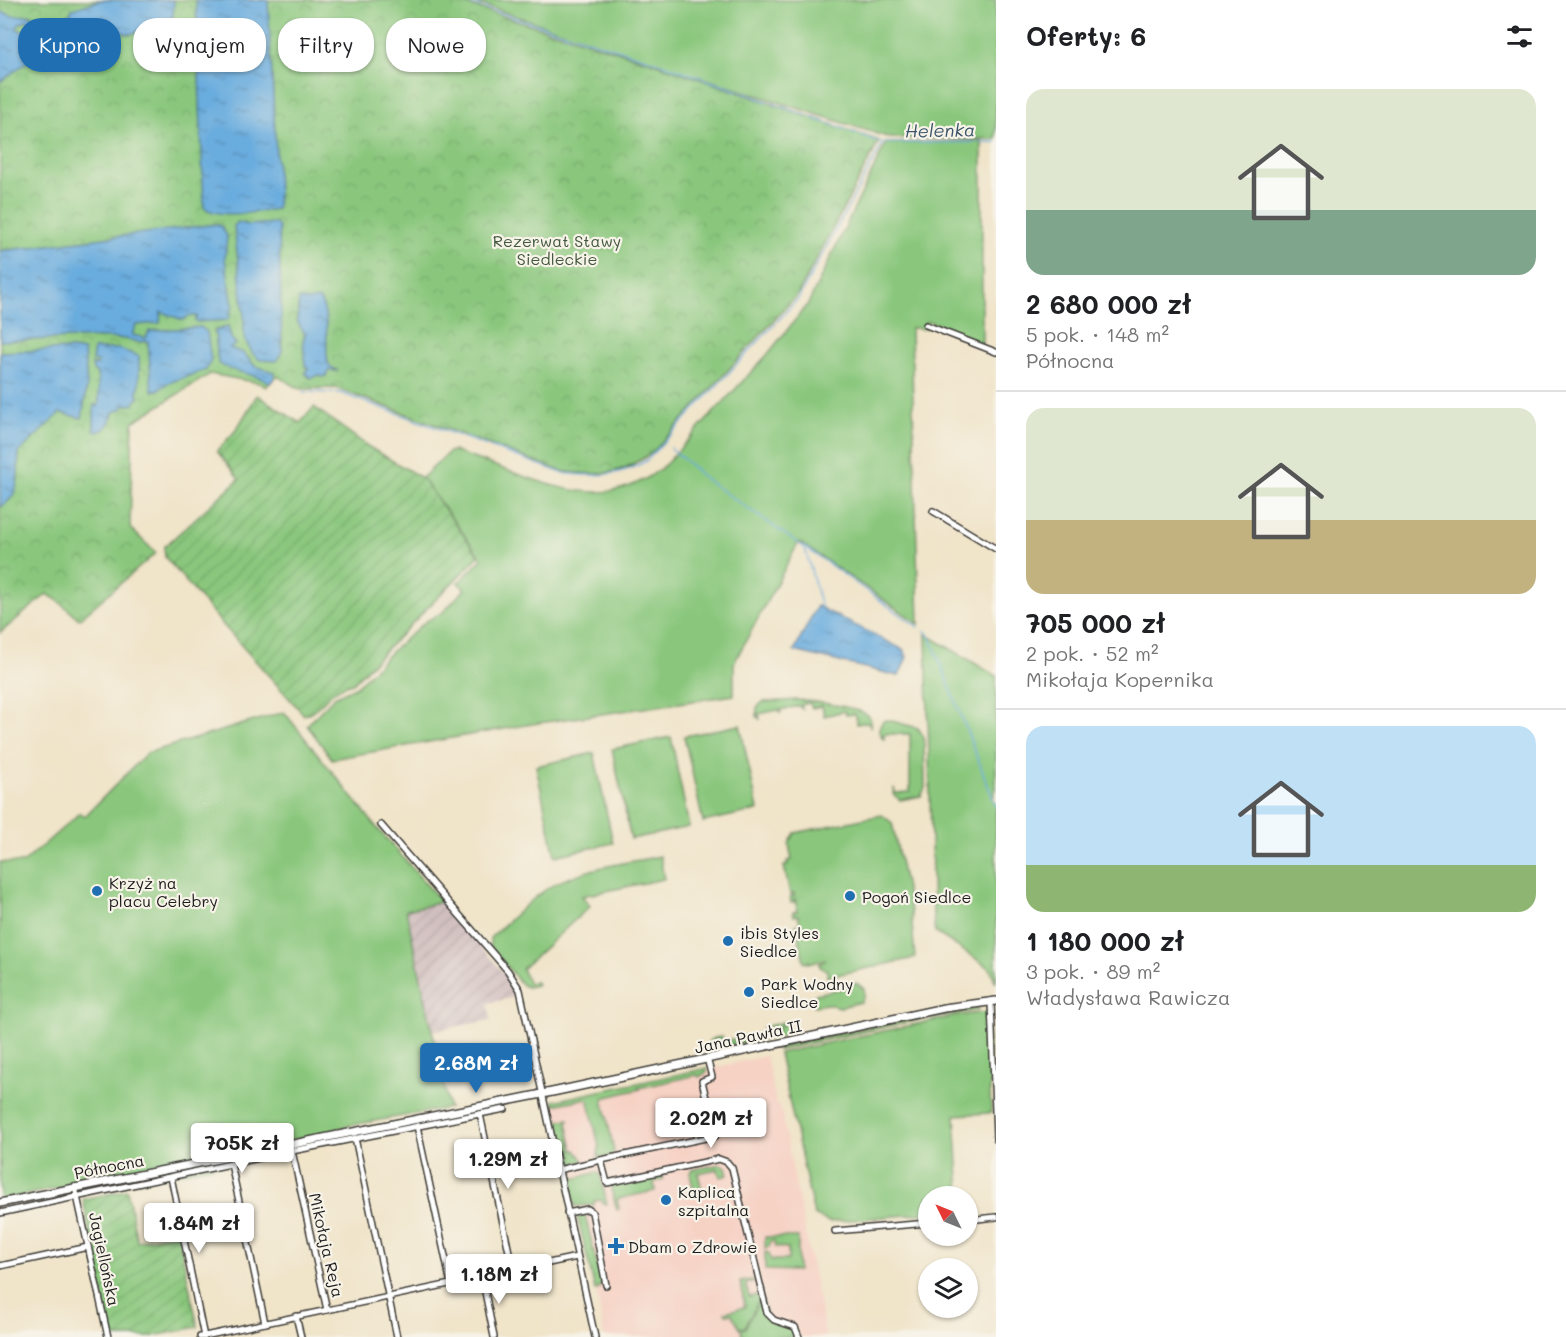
<!DOCTYPE html>
<html lang="pl">
<head>
<meta charset="utf-8">
<style>
	body { margin:0; font-family:Mali,sans-serif; background:#f6f6f6; color:#202124; height:100vh; display:flex; flex-direction:column; font-size:22px; white-space:nowrap }
	* { box-sizing:border-box; margin:0 }
	p { font-size:20px; color:#757577 }
	.icon { flex:none; width:33px; height:33px; fill:none; stroke:currentColor; stroke-width:2; stroke-linecap:round; stroke-linejoin:round }
	.map { position:relative; flex:1; overflow:hidden }
	.details { display:flex; flex-direction:column; background:#fff; width:570px }
	.details>* { flex:none }
	.guide { position:absolute; left:18px; top:18px; width:570px; height:54px; display:flex; gap:12px }
	.needle { width:39px; rotate:313deg }
	.tools { position:absolute; left:918px; top:1186px; display:grid; gap:12px }
	.tools a { display:grid; place-items:center; width:60px; height:60px; border-radius:50%; background:#fff; box-shadow:0 2px 4px #0004; font-size:30px }
	.price { position:absolute; translate:-50% -51px; padding:0 14px; border-radius:6px; background:#fff; color:#222; font-size:20px; line-height:39px; filter:drop-shadow(0 2px 3px #0008) }
	.price::after { content:''; position:absolute; left:50%; top:36px; width:18px; height:14px; margin-left:-9px; background:inherit; clip-path:polygon(0 0,100% 0,50% 100%) }
	.price.selected { background:#1f6fb2; color:#fff }
	ul { padding:0; list-style:none }
	li { display:grid; align-content:center; gap:12px; height:318px; padding:0 30px }
	li+li { border-top:2px solid #e0e0e0 }
	li span { display:grid; place-items:center; height:186px; border-radius:18px; color:#555 }
	li>.icon { margin-inline-start:auto }
	span .icon { width:108px; height:108px; fill:#fffc; stroke-width:1 }
	li b { font-size:26px }
	h2 { display:flex; justify-content:space-between; align-items:center; height:72px; padding:0 30px; font-size:26px }
	.pill { padding:0 21px; border-radius:24px; background:#fff; box-shadow:0 2px 4px #0004; font-size:21px; line-height:54px }
	.pill.selected { background:#1f6fb2; color:#fff }
	main { display:flex; flex:1; min-height:0 }
	.map>svg:first-child { display:block }
	.built { fill:#f6d2c5 }
	.industrial { fill:url(#industrial-furrows) }
	.grass { fill:#8ac77d; stroke:#53724c; stroke-width:1.5 }
	.park { fill:url(#park-crowns); stroke:#53724c; stroke-width:1.5 }
	.garden { fill:url(#garden-furrows); stroke:#53724c; stroke-width:1.5 }
	.water { fill:url(#water-ripples); stroke:#42647d; stroke-width:1.5 }
	.lines { fill:none; stroke-linecap:round; stroke-linejoin:round }
	.stream { stroke:#69acde; stroke-width:1.5 }
	.minor-casing { stroke:#3c3a36; stroke-width:8 }
	.secondary-casing { stroke:#3c3a36; stroke-width:10 }
	.minor { stroke:#fff; stroke-width:5 }
	.secondary { stroke:#fff; stroke-width:7 }
	.poi-dot { fill:#1f6fb2; stroke:#f7f3e8; stroke-width:2 }
	.labels { text-anchor:middle; dominant-baseline:central; stroke-width:4.5; stroke-linejoin:round; paint-order:stroke }
	.park-label { font-size:16px; fill:#42583e; stroke:#f7f3e8 }
	.poi-label { font-size:16px; fill:#1c1c1c; stroke:#f7f3e8; text-anchor:start }
	.street-label { font-size:16px; fill:#1c1c1c; stroke:#f7f3e8 }
	.water-label { font-size:18px; font-style:italic; fill:#3b566a; stroke:#f7f3e8 }
</style>
</head>
<body>
<main>
<div class="map">
<svg width="996" height="1337" viewBox="0 0 996 1337">
	<defs>
		<pattern id="industrial-furrows" width="10" height="10" patternUnits="userSpaceOnUse" patternTransform="scale(1.5)"><rect width="10" height="10" fill="#d1bfbf"/><path d="M-1 1l2-2M0 10L10 0M9 11l2-2" fill="none" stroke="#b3a4a4"/></pattern>
		<pattern id="park-crowns" width="20" height="18" patternUnits="userSpaceOnUse" patternTransform="scale(1.5)"><rect width="20" height="18" fill="#8ac77d"/><path d="M2 6a3 3 0 1 1 6 0M12 15a3 3 0 1 1 6 0" fill="none" stroke="#76aa6b"/></pattern>
		<pattern id="garden-furrows" width="10" height="10" patternUnits="userSpaceOnUse" patternTransform="scale(1.5)"><rect width="10" height="10" fill="#8ac77d"/><path d="M-1 1l2-2M0 10L10 0M9 11l2-2" fill="none" stroke="#76aa6b"/></pattern>
		<pattern id="water-ripples" width="26" height="14" patternUnits="userSpaceOnUse" patternTransform="scale(1.5)"><rect width="26" height="14" fill="#69acde"/><path d="M2 4q2-2 4 0t4 0M15 11q2-2 4 0t4 0" fill="none" stroke="#568bb3"/></pattern>
	</defs>
	<rect width="100%" height="100%" fill="#f7f3e8"/>
	<filter id="ink" filterUnits="userSpaceOnUse"><feTurbulence type="fractalNoise" baseFrequency=".0167" numOctaves="2"/><feDisplacementMap in="SourceGraphic" scale="12" xChannelSelector="R" yChannelSelector="G"/><feConvolveMatrix kernelMatrix="1 2 1 2 8 2 1 2 1" color-interpolation-filters="sRGB"/></filter>
	<filter id="wash" filterUnits="userSpaceOnUse"><feTurbulence type="fractalNoise" baseFrequency=".008" numOctaves="4" result="noise"/><feDisplacementMap in="SourceGraphic" scale="24" xChannelSelector="R" yChannelSelector="G"/><feGaussianBlur stdDeviation="1.35" result="paint"/><feColorMatrix in="noise" values="0 0 0 0 0 0 0 0 0 0 0 0 0 0 0 0 0 1.4 0 .05"/><feComposite in="paint" operator="in"/></filter>
	<g filter="url(#wash)">
		<rect width="100%" height="100%" fill="#f0e4c9"/>
		<polygon class="built" points="766,1056 776,1103 780,1105 826,1337 604,1337 599,1304 577,1215 583,1214 582,1206 575,1206 568,1171 587,1167 586,1161 576,1163 567,1122 558,1124 553,1101 708,1069 708,1072 714,1070 713,1068"/>
		<polygon class="industrial" points="442,902 509,979 515,997 488,1003 491,1020 432,1031 406,910"/>
		<g class="grass">
			<path d="M 468,0 L 996,0 L 996,139 L 890,138 L 694,75 L 879,141 L 798,294 L 631,467 C 607,475 586,474 561,471 L 344,391 L 488,281 L 663,65 Z"/>
			<path d="M 982,141 L 982,345 L 944,330 L 942,326 L 927,321 L 926,329 L 911,328 L 919,624 L 799,542 L 734,663 L 734,695 L 532,724 L 332,759 L 307,725 L 334,697 L 357,686 L 393,650 L 426,621 L 443,612 L 465,589 L 458,583 L 482,559 L 422,478 L 449,452 L 453,451 C 476,459 500,468 523,476 C 575,494 618,504 664,466 L 767,355 L 808,304 L 886,143 Z"/>
			<polygon points="926,634 996,676 996,789 993,798 996,805 996,983 990,968 935,932 933,917"/>
			<path d="M 797,700 C 811,701 858,706 868,716 C 871,718 871,720 871,724 L 870,726 L 869,722 L 857,724 L 855,714 L 846,715 L 845,711 L 824,716 L 822,706 L 812,708 L 810,703 L 801,705 L 802,709 L 799,706 L 780,710 L 781,714 L 778,710 L 759,714 L 760,719 L 757,717 L 757,707 L 763,702 Z"/>
			<polygon points="284,712 378,829 442,902 406,910 449,1108 347,1126 315,1135 0,1200 0,862 23,863 80,813 85,816 147,753"/>
			<polygon points="888,720 918,728 924,737 925,788 921,796 900,800 893,794 894,788 895,793 910,792 910,734 884,734 884,739 882,738 879,728 883,721"/>
			<polygon points="740,725 758,810 703,822 684,736"/>
			<polygon points="671,737 689,827 631,839 612,749"/>
			<polygon points="594,753 613,843 555,856 536,766"/>
			<polygon points="882,815 892,823 911,912 915,958 827,977 827,970 820,967 819,963 825,961 825,959 808,963 808,961 804,962 798,934 802,933 802,931 797,931 796,925 800,924 798,915 794,916 793,912 797,911 795,898 794,902 791,903 790,896 794,896 794,893 790,894 784,866 788,865 787,861 792,860 789,844 795,833"/>
			<path d="M 660,856 L 664,879 L 582,896 L 590,906 L 522,969 L 529,983 L 536,982 L 537,985 L 527,987 L 522,985 L 490,946 L 490,938 C 508,922 525,904 545,890 C 578,868 622,864 660,856 Z"/>
			<polygon points="852,983 858,984 864,989 864,996 861,1002 840,1007 827,1004 814,1006 813,999 816,994 846,988 845,985"/>
			<polygon points="977,1007 978,1010 921,1019 778,1050 779,1046 946,1011"/>
			<polygon points="987,1012 991,1113 955,1115 960,1197 928,1197 928,1213 829,1222 814,1215 779,1053 955,1016"/>
			<polygon points="787,1024 788,1030 785,1031 786,1035 712,1050 708,1044 710,1040 716,1038 718,1047 770,1036 770,1032 778,1026"/>
			<polygon points="708,1068 707,1072 699,1077 697,1075 639,1088 640,1089 603,1098 614,1151 611,1156 598,1158 599,1146 588,1098 554,1105 553,1101"/>
			<polygon points="569,1119 569,1121 567,1122 573,1150 576,1150 584,1161 567,1165 557,1121"/>
			<polygon points="346,1136 346,1138 84,1193 82,1192 82,1189"/>
			<polygon points="721,1164 726,1167 728,1175 720,1177 718,1169 698,1173 702,1191 694,1193 690,1173 691,1170"/>
			<polygon points="597,1172 600,1174 607,1204 603,1203 602,1200 594,1201 594,1205 575,1206 568,1173 573,1173 574,1179"/>
			<polygon points="663,1175 663,1180 654,1182 655,1191 617,1199 619,1209 617,1210 611,1189 612,1186"/>
			<polygon points="585,1214 602,1286 599,1286 599,1289 595,1290 577,1215"/>
			<polygon points="765,1237 798,1237 798,1271 765,1270 765,1252 769,1253 771,1260 788,1260 788,1248 775,1247 774,1241 771,1241 769,1247 765,1248"/>
			<polygon points="751,1280 755,1281 746,1284 749,1297 759,1295 758,1291 761,1296 745,1327 740,1328 732,1314 726,1314 725,1312 745,1307 740,1282"/>
			<polygon points="761,1297 768,1319 793,1329 797,1337 742,1337 741,1329 745,1328"/>
		</g>
		<path class="park" d="M 0,0 L 451,0 L 642,59 L 879,141 L 798,294 L 652,453 C 618,475 601,477 561,471 L 336,388 L 300,389 L 277,376 L 266,387 L 259,383 L 210,374 L 133,422 L 130,528 L 156,553 L 79,619 L 57,600 L 47,594 L 0,633 Z"/>
		<g class="garden">
			<path d="M 257,395 L 300,423 L 314,407 L 369,447 L 422,478 L 479,556 L 353,683 C 329,687 323,709 304,715 L 224,626 L 165,557 L 164,547 L 239,479 L 217,451 L 236,430 Z"/>
			<polygon points="783,1022 784,1024 779,1026 779,1030 770,1032 771,1036 718,1047 715,1045 716,1038 722,1037 724,1041 762,1033 762,1028"/>
			<polygon points="127,1190 137,1241 178,1233 198,1327 149,1337 116,1337 109,1327 83,1199"/>
		</g>
		<g class="water">
			<path d="M 101,0 L 174,0 L 173,17 C 164,20 135,34 129,34 C 124,34 120,31 115,31 C 101,30 105,37 88,30 L 88,37 L 75,42 L 66,37 L 66,45 L 40,54 L 35,38 L 36,33 L 32,31 L 33,26 L 27,20 L 18,25 L 17,29 L 23,31 L 26,45 L 23,48 L 27,54 L 30,54 L 31,59 L 0,82 L 0,11 L 13,16 L 32,15 L 35,21 L 45,18 L 43,27 L 40,27 L 39,32 L 45,34 L 47,38 L 54,41 L 54,24 L 71,13 L 72,9 Z"/>
			<path d="M 196,0 L 268,0 L 278,189 L 277,209 C 260,212 216,219 204,207 Z"/>
			<polygon points="238,222 248,225 275,223 279,227 282,351 277,361 260,360 253,354 244,338 244,314 234,226"/>
			<path d="M 217,224 L 222,227 L 227,236 L 225,259 L 233,305 L 228,320 L 197,322 L 195,321 L 197,316 L 189,316 L 183,320 L 161,312 L 160,323 L 136,325 L 132,335 L 146,338 L 149,331 L 201,327 L 207,332 L 211,360 L 206,370 L 168,383 L 158,390 L 152,391 L 148,341 L 137,342 C 121,333 24,341 0,341 L 0,251 Z"/>
			<path d="M 299,299 L 307,301 L 319,299 C 333,317 322,357 330,366 C 332,368 335,369 338,371 L 329,370 L 326,376 L 322,377 L 319,375 L 310,378 L 305,373 L 308,368 L 305,366 L 303,341 L 305,334 L 297,321 Z"/>
			<path d="M 228,326 L 231,338 L 236,344 L 230,348 L 243,353 L 255,366 L 274,372 L 274,379 L 270,383 C 254,372 233,374 218,363 L 215,331 Z"/>
			<path d="M 72,349 L 84,351 L 87,385 L 82,418 L 60,413 L 19,452 C 17,472 22,497 0,507 L 0,352 Z"/>
			<path d="M 94,349 L 119,349 L 139,356 L 139,387 L 137,391 L 139,398 L 135,401 L 134,404 L 126,405 L 125,403 L 123,408 L 112,413 L 113,415 C 109,423 105,434 94,431 L 94,406 L 95,404 L 98,407 C 100,398 98,382 97,373 L 93,371 L 92,364 L 97,366 L 98,362 L 92,361 Z"/>
			<polygon points="817,606 904,650 907,657 899,676 794,651"/>
		</g>
		<g class="lines">
			<g class="stream">
				<polyline points="458,0 649,59 883,143 996,142"/>
				<path d="M 303,392 L 341,393 L 562,473 C 593,477 620,477 647,460 L 798,299 L 883,143"/>
				<polyline points="671,448 708,481 805,548 821,607"/>
				<polyline points="806,548 918,627"/>
				<polyline points="925,631 930,636 996,806"/>
			</g>
		</g>
	</g>
	<g filter="url(#ink)">
		<g class="lines">
			<defs>
				<g id="minor">
					<polyline points="926,325 996,352"/>
					<polyline points="933,511 996,549"/>
					<polyline points="381,825 508,971 520,990 595,1337"/>
					<polyline points="991,1002 996,1139"/>
					<polyline points="480,1114 513,1271"/>
					<polyline points="417,1126 451,1284"/>
					<polyline points="355,1138 397,1337"/>
					<polyline points="292,1151 327,1310"/>
					<polyline points="601,1160 715,1136 702,1081 712,1077 707,1058"/>
					<polyline points="231,1164 265,1323"/>
					<polyline points="558,1170 601,1160 607,1183 719,1159 727,1162 732,1168 767,1313 774,1320 795,1327 799,1337"/>
					<polyline points="171,1177 204,1337"/>
					<polyline points="75,1187 108,1337"/>
					<polyline points="0,1213 292,1151 505,1109"/>
					<polyline points="567,1213 588,1209 592,1212 606,1285"/>
					<polyline points="968,1220 996,1217"/>
					<polyline points="835,1231 928,1223"/>
					<polyline points="0,1266 88,1247"/>
					<polyline points="482,1277 494,1337"/>
					<polyline points="296,1316 301,1337"/>
					<polyline points="200,1337 577,1257"/>
				</g>
				<polyline id="secondary" points="0,1203 557,1091 944,1008 996,1001"/>
			</defs>
			<use href="#minor" class="minor-casing"/>
			<use href="#secondary" class="secondary-casing"/>
			<use href="#minor" class="minor"/>
			<use href="#secondary" class="secondary"/>
		</g>
	</g>
	<g class="poi-dot">
		<circle cx="97" cy="891" r="6"/>
		<circle cx="850" cy="896" r="6"/>
		<circle cx="728" cy="941" r="6"/>
		<circle cx="749" cy="992" r="6"/>
		<circle cx="666" cy="1200" r="6"/>
		<path d="M613 1237h6v6h6v6h-6v6h-6v-6h-6v-6h6z"/>
	</g>
	<g class="labels">
		<g class="park-label">
			<text x="557" y="240">Rezerwat Stawy<tspan x="557" dy="18">Siedleckie</tspan></text>
		</g>
		<g class="poi-label">
			<text x="109" y="882">Krzyż na<tspan x="109" dy="18">placu Celebry</tspan></text>
			<text x="862" y="896">Pogoń Siedlce</text>
			<text x="740" y="932">ibis Styles<tspan x="740" dy="18">Siedlce</tspan></text>
			<text x="761" y="983">Park Wodny<tspan x="761" dy="18">Siedlce</tspan></text>
			<text x="678" y="1191">Kaplica<tspan x="678" dy="18">szpitalna</tspan></text>
			<text x="628" y="1246">Dbam o Zdrowie</text>
		</g>
		<g class="street-label">
			<text transform="translate(748 1036) rotate(-12)">Jana Pawła II</text>
			<text transform="translate(109 1166) rotate(-11)">Północna</text>
			<text transform="translate(327 1245) rotate(77)">Mikołaja Reja</text>
			<text transform="translate(105 1259) rotate(78)">Jagiellońska</text>
		</g>
		<g class="water-label">
			<text transform="translate(940 130) rotate(-1)">Helenka</text>
		</g>
	</g>
</svg>
<div class="tools">
<a><svg class="needle" viewBox="-14 -14 28 28"><path d="M0-13l5 13h-10z" fill="#e53935"/><path d="M0 13l5-13h-10z" fill="#757577"/></svg></a>
<a><svg class="icon" aria-label="layers" viewBox="0 0 24 24"><path d="M12 4l9 5-9 5-9-5zM3 14l9 5 9-5"/></svg></a>
</div>
<b class="price selected" style="left:476px;top:1094px">2.68M zł</b>
<b class="price" style="left:711px;top:1149px">2.02M zł</b>
<b class="price" style="left:242px;top:1174px">705K zł</b>
<b class="price" style="left:508px;top:1190px">1.29M zł</b>
<b class="price" style="left:199px;top:1254px">1.84M zł</b>
<b class="price" style="left:499px;top:1305px">1.18M zł</b>
<div class="guide">
<a class="pill selected">Kupno</a>
<a class="pill">Wynajem</a>
<a class="pill">Filtry</a>
<a class="pill">Nowe</a>
</div>
</div>
<section class="details">
<h2>Oferty: 6<svg class="icon" aria-label="filters" viewBox="0 0 24 24"><path d="M4 7h16M4 17h16"/><circle cx="9" cy="7" r="2"/><circle cx="15" cy="17" r="2"/></svg></h2>
<ul>
<li><span style="background:linear-gradient(#dfe7d0 65%,#7fa58c 0)"><svg class="icon" aria-label="home" viewBox="0 0 24 24"><path d="M3 11l9-7 9 7M6 9v11h12V9"/></svg></span><div><b>2 680 000 zł</b><p>5 pok. · 148 m²</p><p>Północna</p></div></li>
<li><span style="background:linear-gradient(#dfe7d0 60%,#c2b280 0)"><svg class="icon" aria-label="home" viewBox="0 0 24 24"><path d="M3 11l9-7 9 7M6 9v11h12V9"/></svg></span><div><b>705 000 zł</b><p>2 pok. · 52 m²</p><p>Mikołaja Kopernika</p></div></li>
<li><span style="background:linear-gradient(#bfe0f5 75%,#8fb573 0)"><svg class="icon" aria-label="home" viewBox="0 0 24 24"><path d="M3 11l9-7 9 7M6 9v11h12V9"/></svg></span><div><b>1 180 000 zł</b><p>3 pok. · 89 m²</p><p>Władysława Rawicza</p></div></li>
</ul>
</section>
</main>
</body>
</html>
